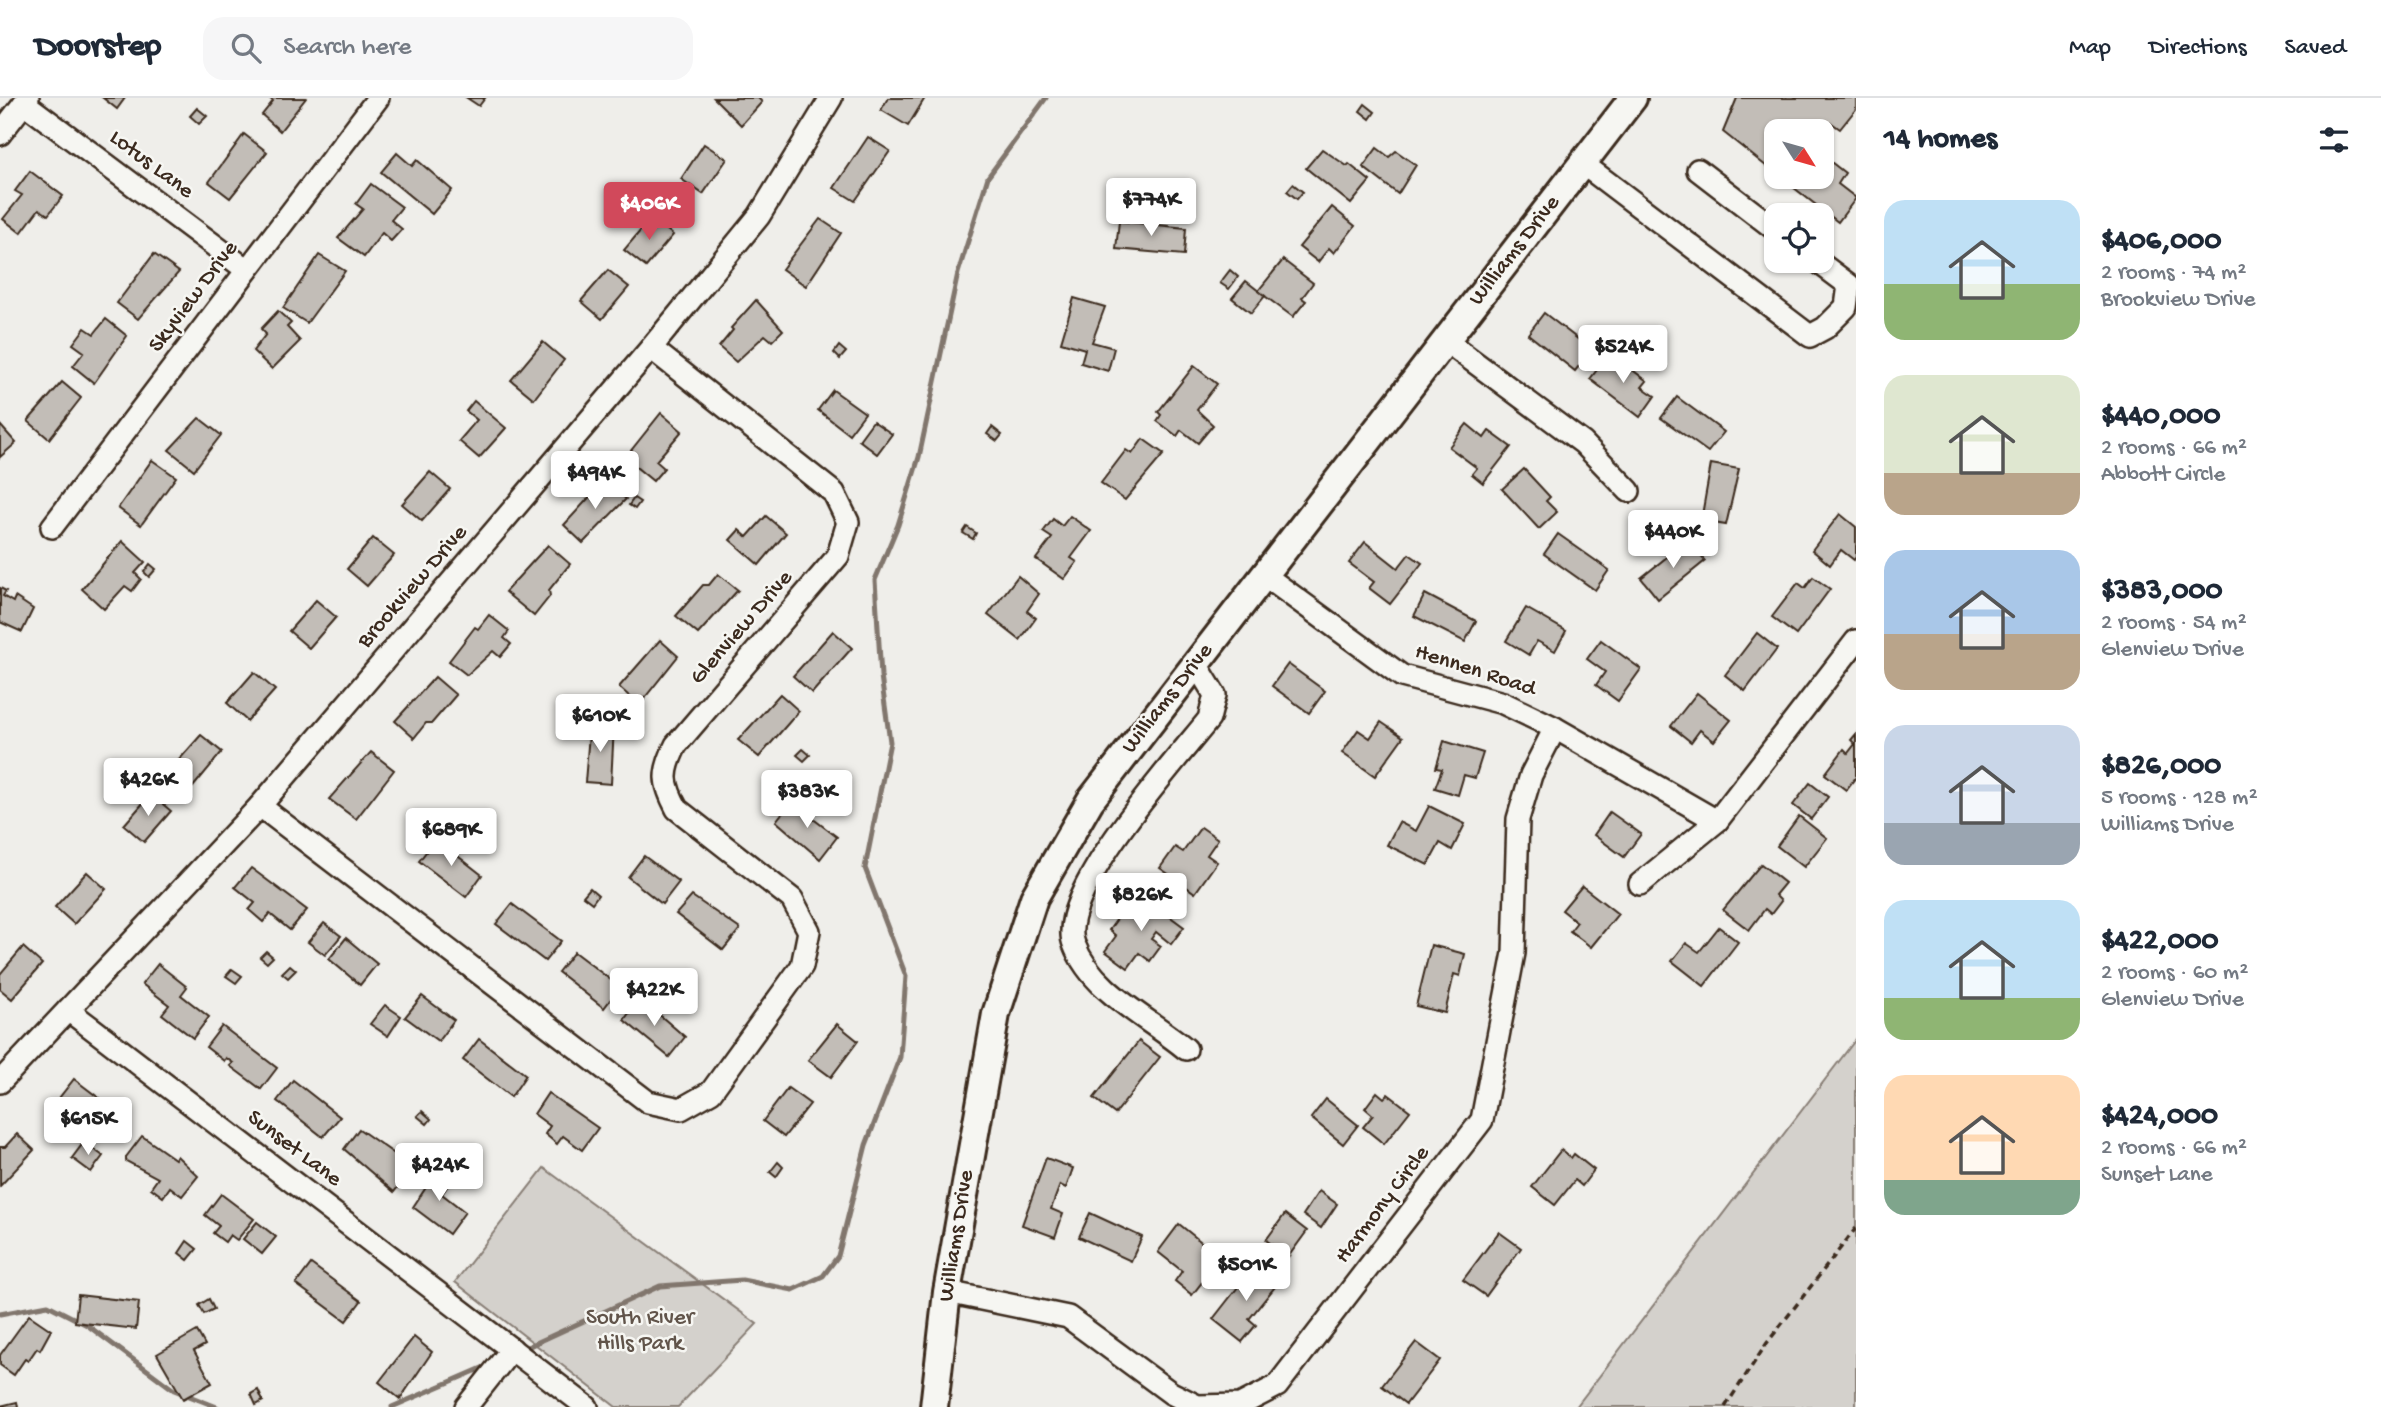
<!DOCTYPE html>
<html lang="en">
<head>
<meta charset="utf-8">
<style>
	body { margin:0; font-family:"Gochi Hand",sans-serif; background:#f6f6f7; color:#1f2937; height:100vh; display:flex; flex-direction:column; font-size:26px; white-space:nowrap }
	* { box-sizing:border-box; margin:0 }
	p { font-size:23px; color:#747a83 }
	.icon { flex:none; width:38px; height:38px; fill:none; stroke:currentColor; stroke-width:2; stroke-linecap:round; stroke-linejoin:round }
	.map { position:relative; flex:1; overflow:hidden }
	.side { display:flex; flex-direction:column; background:#fff; width:525px }
	.side>* { flex:none }
	.needle { width:46px; rotate:127deg }
	.tools { position:absolute; left:1764px; top:21px; display:grid; gap:14px }
	.tools a { display:grid; place-items:center; width:70px; height:70px; border-radius:14px; background:#fff; box-shadow:0 2px 5px #0004; font-size:35px }
	.price { position:absolute; translate:-50% -60px; padding:0 16px; border-radius:7px; background:#fff; color:#222; font-size:23px; line-height:46px; filter:drop-shadow(0 2px 4px #0008) }
	.price::after { content:''; position:absolute; left:50%; top:42px; width:21px; height:16px; margin-left:-10px; background:inherit; clip-path:polygon(0 0,100% 0,50% 100%) }
	.price.current { background:#d1495b; color:#fff }
	ul { padding:0; list-style:none }
	li { display:flex; align-items:center; gap:21px; height:175px; padding:0 28px }
	li span { display:grid; place-items:center; flex:none; width:196px; height:140px; border-radius:21px; color:#555 }
	li>.icon { margin-inline-start:auto }
	span .icon { width:84px; height:84px; fill:#fffc; stroke-width:1 }
	li b { font-size:30px }
	h2 { display:flex; justify-content:space-between; align-items:center; height:84px; padding:0 28px; font-size:30px }
	header { display:flex; align-items:center; gap:42px; box-sizing:border-box; height:98px; padding:0 35px; background:#fff; border-bottom:2px solid #e0e1e3 }
	header strong { font-size:33px }
	nav { display:flex; gap:38px; margin-inline-start:auto; font-size:24px }
	.search { width:490px; height:63px; background:#f6f6f7; display:flex; align-items:center; gap:18px; box-sizing:border-box; padding:0 24px; border-radius:21px; color:#747a83; font-size:26px }
	main { display:flex; flex:1; min-height:0 }
	.map>svg:first-child { display:block }
	.green { fill:#d4d1cc; stroke:#887e75; stroke-width:2 }
	.lines { fill:none; stroke-linecap:round; stroke-linejoin:round }
	.stream { stroke:#81766d; stroke-width:5 }
	.building { fill:#c2bdb7; stroke:#3b2a1e; stroke-width:2 }
	.minor-casing { stroke:#3b2a1e; stroke-width:26 }
	.major-casing { stroke:#3b2a1e; stroke-width:32 }
	.path { stroke:#3b2a1e; stroke-width:3.5; stroke-dasharray:7 5; stroke-linecap:butt }
	.minor { stroke:#f6f6f2; stroke-width:21 }
	.major { stroke:#f6f6f2; stroke-width:26 }
	.labels { text-anchor:middle; dominant-baseline:central; stroke-width:5; stroke-linejoin:round; paint-order:stroke }
	.street-label { font-size:23px; fill:#3b2a1e; stroke:#f6f6f2 }
	.park-label { font-size:23px; fill:#61544a; stroke:#f6f6f2 }
</style>
</head>
<body>
<header>
<strong>Doorstep</strong>
<div class="search"><svg class="icon" aria-label="search" viewBox="0 0 24 24"><circle cx="10" cy="10" r="6"/><path d="M15 15l6 6"/></svg>Search here</div>
<nav><a>Map</a><a>Directions</a><a>Saved</a></nav>
</header>
<main>
<div class="map">
<svg width="1856" height="1309" viewBox="0 0 1856 1309">
	<rect width="100%" height="100%" fill="#efeeea"/>
	<filter id="ink" filterUnits="userSpaceOnUse"><feTurbulence type="fractalNoise" baseFrequency=".0143" numOctaves="2"/><feDisplacementMap in="SourceGraphic" scale="14" xChannelSelector="R" yChannelSelector="G"/><feConvolveMatrix kernelMatrix="1 2 1 2 8 2 1 2 1" color-interpolation-filters="sRGB"/></filter>
	<g filter="url(#ink)">
		<g class="green">
			<polygon points="1856,940 1856,1309 1576,1309 1856,941"/>
			<polygon points="544,1070 757,1226 678,1309 616,1309 455,1184"/>
		</g>
		<g class="lines">
			<g class="stream">
				<polyline points="0,1216 48,1207 87,1227 174,1292 217,1309"/>
				<polyline points="523,1251 660,1188 742,1182 793,1192 823,1178 838,1158 866,1047 900,959 906,878 865,770 890,644 881,578 875,482 898,427 919,359 958,175 988,79 1046,0"/>
				<polyline points="392,1309 489,1267"/>
			</g>
		</g>
		<g class="building">
			<polygon points="103,0 125,0 117,11"/>
			<polygon points="269,0 306,0 280,33 262,17 273,3"/>
			<polygon points="467,0 485,0 479,8"/>
			<polygon points="714,0 758,0 762,4 741,27"/>
			<polygon points="888,0 925,0 908,28 881,12"/>
			<polygon points="1737,0 1856,0 1856,11 1840,31 1830,24 1822,35 1813,31 1811,33 1776,33 1776,76 1723,34"/>
			<polygon points="1365,6 1375,14 1370,21 1360,13"/>
			<polygon points="197,10 207,18 199,26 190,18"/>
			<polygon points="244,36 267,54 230,100 209,84"/>
			<polygon points="868,39 890,53 855,103 834,90"/>
			<polygon points="704,46 727,61 703,96 681,81"/>
			<polygon points="1377,50 1389,59 1396,53 1416,67 1398,96 1363,69"/>
			<polygon points="1322,51 1347,68 1349,66 1370,83 1351,106 1306,70"/>
			<polygon points="397,55 412,68 417,62 452,92 432,116 381,74"/>
			<polygon points="1822,57 1845,75 1838,86 1856,100 1838,124 1780,79 1822,79"/>
			<polygon points="30,73 63,98 48,117 39,111 21,135 3,121 22,97 15,93"/>
			<polygon points="371,86 402,109 391,122 402,131 391,143 382,135 364,159 338,140 363,111 356,106"/>
			<polygon points="1293,86 1303,94 1297,101 1287,93"/>
			<polygon points="1332,109 1355,128 1334,155 1329,150 1318,164 1299,149"/>
			<polygon points="652,119 673,137 646,169 624,152"/>
			<polygon points="820,121 841,135 806,188 782,171"/>
			<polygon points="1119,123 1186,130 1184,157 1116,151"/>
			<polygon points="154,156 179,174 138,221 117,205"/>
			<polygon points="319,157 345,173 307,225 283,210"/>
			<polygon points="1283,162 1313,185 1302,200 1306,203 1293,219 1258,193"/>
			<polygon points="608,172 629,189 602,221 581,203"/>
			<polygon points="1230,172 1238,179 1229,191 1220,185"/>
			<polygon points="1246,183 1265,198 1251,215 1232,200"/>
			<polygon points="1074,200 1105,209 1092,244 1114,250 1108,273 1081,265 1085,251 1061,244"/>
			<polygon points="756,202 783,232 772,243 765,237 736,264 719,249 733,232 731,230"/>
			<polygon points="278,213 291,225 287,229 300,243 272,271 253,253 266,236 261,231"/>
			<polygon points="1544,215 1592,252 1575,273 1528,236"/>
			<polygon points="106,221 127,238 94,285 73,268 84,254 73,246 85,230 94,236"/>
			<polygon points="543,244 564,262 534,301 511,282"/>
			<polygon points="839,248 846,254 840,261 834,255"/>
			<polygon points="1610,255 1647,283 1642,289 1655,298 1640,319 1590,281"/>
			<polygon points="1194,268 1217,286 1197,312 1213,327 1198,345 1181,332 1177,338 1157,323 1161,317 1158,314"/>
			<polygon points="62,284 81,300 49,341 28,323"/>
			<polygon points="833,292 865,315 849,336 818,312"/>
			<polygon points="1677,299 1724,334 1708,354 1661,320"/>
			<polygon points="474,303 506,330 479,360 459,343 477,322 466,313"/>
			<polygon points="661,315 682,333 656,363 664,370 653,383 625,360"/>
			<polygon points="199,320 221,337 194,372 169,352"/>
			<polygon points="873,323 892,336 877,356 859,342"/>
			<polygon points="1467,326 1484,340 1489,333 1511,349 1483,385 1472,376 1477,370 1449,349"/>
			<polygon points="0,327 16,345 0,359"/>
			<polygon points="992,329 1002,337 997,343 987,336"/>
			<polygon points="1143,341 1164,356 1125,402 1101,385 1126,352 1132,356"/>
			<polygon points="152,362 176,379 141,427 118,410"/>
			<polygon points="1711,366 1739,371 1726,427 1701,423"/>
			<polygon points="1524,371 1550,399 1546,403 1557,414 1539,431 1502,391"/>
			<polygon points="430,374 450,391 422,423 402,406"/>
			<polygon points="605,382 626,401 583,445 564,427"/>
			<polygon points="634,400 640,404 635,411 629,407"/>
			<polygon points="1840,416 1856,429 1856,459 1854,462 1841,452 1830,467 1812,452"/>
			<polygon points="766,418 786,435 759,467 730,442 739,432 747,439"/>
			<polygon points="1070,418 1091,433 1071,460 1077,464 1064,481 1036,461 1052,440 1043,434 1053,421 1062,428"/>
			<polygon points="967,429 976,435 973,441 963,435"/>
			<polygon points="1558,436 1609,472 1595,492 1544,456"/>
			<polygon points="373,440 394,457 367,488 347,471"/>
			<polygon points="1688,442 1705,463 1658,501 1641,480"/>
			<polygon points="122,443 145,464 135,475 141,481 132,493 125,488 104,511 82,491"/>
			<polygon points="1365,444 1398,470 1409,456 1422,465 1390,506 1369,490 1374,484 1349,465"/>
			<polygon points="548,447 570,466 549,492 550,498 534,518 505,494"/>
			<polygon points="150,466 156,471 149,479 144,474"/>
			<polygon points="718,476 738,492 698,536 676,518 703,487 709,487"/>
			<polygon points="1018,478 1039,496 1027,513 1036,520 1020,542 988,517"/>
			<polygon points="1813,479 1830,491 1796,537 1772,519 1798,485 1805,490"/>
			<polygon points="0,490 6,493 3,498 13,504 15,499 33,511 22,534 0,524"/>
			<polygon points="1425,496 1476,523 1465,544 1414,518"/>
			<polygon points="316,502 336,519 309,550 289,533"/>
			<polygon points="1526,510 1566,533 1555,553 1537,543 1529,557 1506,543"/>
			<polygon points="489,517 509,533 504,540 511,546 500,559 493,553 467,577 449,563 475,529 478,531"/>
			<polygon points="833,533 852,550 812,595 793,578"/>
			<polygon points="1757,535 1777,551 1745,593 1725,577"/>
			<polygon points="660,542 678,558 639,607 619,589"/>
			<polygon points="1601,542 1641,571 1618,603 1596,587 1605,574 1587,561"/>
			<polygon points="1288,566 1325,593 1309,615 1272,588"/>
			<polygon points="254,574 275,592 247,623 227,605"/>
			<polygon points="435,579 456,597 432,625 426,625 414,640 395,623"/>
			<polygon points="1697,595 1731,622 1714,643 1700,632 1691,644 1671,628"/>
			<polygon points="780,596 799,613 759,659 738,642"/>
			<rect x="583" y="613" width="9" height="11"/>
			<polygon points="590,624 614,627 611,686 585,684"/>
			<polygon points="1381,624 1403,639 1375,678 1342,655 1358,632 1370,640"/>
			<polygon points="1856,636 1856,679 1846,692 1825,676 1844,651 1848,655 1855,646 1851,642"/>
			<polygon points="201,637 222,654 193,689 171,671"/>
			<polygon points="1444,643 1483,655 1475,680 1464,677 1458,697 1435,690 1442,671 1436,670"/>
			<polygon points="803,651 810,657 804,663 797,657"/>
			<polygon points="371,654 394,672 356,721 329,701"/>
			<polygon points="1810,685 1828,699 1811,721 1793,707"/>
			<polygon points="151,696 171,713 144,744 124,727"/>
			<polygon points="791,704 837,739 820,761 776,723"/>
			<polygon points="1429,708 1465,726 1452,752 1440,745 1428,767 1387,747 1399,724 1416,733"/>
			<polygon points="1610,714 1641,736 1624,759 1594,737"/>
			<polygon points="1799,718 1827,740 1804,769 1777,748"/>
			<polygon points="1201,729 1218,741 1207,757 1217,764 1195,795 1160,770 1175,749 1183,754"/>
			<polygon points="436,741 482,777 466,799 419,763"/>
			<polygon points="644,758 679,784 662,806 628,779"/>
			<polygon points="1761,766 1785,785 1775,797 1781,803 1771,816 1765,811 1749,832 1723,812"/>
			<polygon points="251,770 307,812 290,832 270,816 263,824 249,812 255,805 235,789"/>
			<polygon points="87,774 106,791 74,826 55,809"/>
			<polygon points="1582,788 1618,816 1591,849 1570,833 1577,824 1562,812"/>
			<polygon points="590,790 598,797 592,805 583,798"/>
			<polygon points="692,798 740,831 723,852 676,816"/>
			<polygon points="1145,800 1184,829 1171,846 1156,834 1151,841 1161,848 1150,863 1139,855 1128,870 1105,853 1116,838 1109,832 1125,810 1133,816"/>
			<polygon points="512,806 561,843 545,863 496,826"/>
			<polygon points="324,825 341,838 325,857 308,844"/>
			<polygon points="1719,829 1738,844 1704,888 1672,863 1686,845 1699,854"/>
			<polygon points="346,840 377,866 360,887 329,861"/>
			<polygon points="1431,847 1465,856 1460,878 1454,876 1445,915 1416,908"/>
			<polygon points="23,849 42,866 12,901 0,891 0,876"/>
			<polygon points="266,853 273,859 267,865 260,859"/>
			<polygon points="574,854 620,889 604,910 558,874"/>
			<polygon points="158,866 187,889 181,897 209,919 193,940 162,916 169,907 142,886"/>
			<polygon points="290,867 296,872 288,880 282,875"/>
			<polygon points="232,871 242,878 236,885 226,878"/>
			<polygon points="422,898 454,922 438,943 405,919"/>
			<polygon points="640,900 685,939 669,959 624,922"/>
			<polygon points="385,907 401,918 388,938 370,926"/>
			<polygon points="837,926 858,943 831,979 808,962"/>
			<polygon points="222,928 277,970 261,991 230,968 233,965 226,960 224,963 206,949"/>
			<polygon points="479,941 526,977 511,999 463,962"/>
			<polygon points="1139,943 1160,959 1115,1016 1094,1000"/>
			<polygon points="74,981 120,1016 104,1037 77,1017 71,1024 52,1009"/>
			<polygon points="293,982 340,1019 323,1039 277,1003"/>
			<polygon points="788,990 810,1006 784,1039 763,1023"/>
			<polygon points="1377,994 1384,1000 1388,996 1410,1013 1384,1046 1363,1029 1373,1017 1365,1010"/>
			<polygon points="548,995 598,1030 582,1052 563,1038 557,1046 545,1036 550,1028 534,1016"/>
			<polygon points="1326,1001 1358,1027 1343,1046 1311,1020"/>
			<polygon points="422,1013 431,1021 427,1026 417,1018"/>
			<polygon points="359,1031 413,1069 394,1094 344,1051"/>
			<polygon points="17,1036 34,1052 0,1088 0,1049 5,1049"/>
			<polygon points="142,1038 175,1061 177,1058 198,1078 182,1098 170,1089 163,1099 151,1090 158,1080 126,1063 126,1059"/>
			<polygon points="84,1044 103,1058 91,1074 72,1060"/>
			<polygon points="1561,1052 1571,1060 1574,1056 1594,1072 1582,1088 1575,1082 1555,1107 1532,1089"/>
			<polygon points="1046,1060 1073,1070 1066,1090 1060,1087 1051,1111 1063,1116 1055,1139 1022,1127"/>
			<polygon points="778,1064 783,1069 776,1079 770,1074"/>
			<polygon points="439,1070 453,1080 442,1096 465,1114 449,1136 413,1109"/>
			<polygon points="1319,1093 1337,1106 1321,1130 1303,1117"/>
			<polygon points="221,1096 254,1121 237,1142 230,1137 225,1144 213,1135 219,1128 205,1117"/>
			<polygon points="1090,1115 1142,1139 1131,1163 1079,1139"/>
			<polygon points="1285,1116 1307,1133 1288,1159 1266,1142"/>
			<polygon points="257,1124 276,1139 262,1156 243,1141"/>
			<polygon points="1179,1126 1221,1160 1192,1197 1175,1183 1182,1173 1158,1154"/>
			<polygon points="1499,1134 1521,1150 1486,1198 1463,1182"/>
			<polygon points="187,1143 197,1151 188,1162 179,1155"/>
			<polygon points="311,1166 361,1203 346,1223 296,1186"/>
			<polygon points="1256,1166 1279,1184 1249,1221 1256,1227 1242,1244 1213,1221"/>
			<polygon points="78,1197 139,1204 136,1231 75,1224"/>
			<polygon points="209,1201 214,1211 204,1216 199,1207"/>
			<polygon points="29,1217 51,1232 40,1252 37,1250 28,1263 25,1261 14,1277 0,1267 0,1257"/>
			<polygon points="197,1233 205,1247 194,1253 212,1285 183,1301 157,1256"/>
			<polygon points="414,1239 432,1254 400,1301 379,1284"/>
			<polygon points="1416,1244 1440,1262 1406,1306 1382,1288"/>
			<polygon points="258,1292 263,1303 256,1307 251,1296"/>
			<polygon points="17,1304 18,1309 0,1309 0,1308"/>
		</g>
		<g class="lines">
			<defs>
				<g id="minor">
					<polyline points="24,5 247,172"/>
					<polyline points="0,36 28,0"/>
					<polyline points="1583,66 1810,238 1825,230 1846,209 1849,187 1817,163"/>
					<polyline points="1698,72 1776,132"/>
					<polyline points="1446,243 1583,345 1629,393"/>
					<polyline points="52,429 378,0"/>
					<polyline points="1264,477 1402,578 1503,605 1555,630 1717,723"/>
					<path d="M 260,708 L 648,1004 L 681,1011 L 711,994 L 802,868 L 809,833 L 792,801 L 677,711 C 663,685 662,675 676,647 L 838,458 L 848,424 L 834,395 L 651,250"/>
					<polyline points="1640,786 1717,723 1856,543"/>
					<polyline points="68,912 587,1309"/>
					<path d="M 1186,951 C 1149,920 1092,894 1074,846 C 1054,797 1178,660 1209,621 L 1215,597 L 1196,566"/>
					<polyline points="0,984 260,708 651,250 759,118 831,0"/>
					<polyline points="947,1194 1068,1219 1171,1295 1197,1308 1240,1307 1277,1288 1482,1022 1514,855 1518,721 1531,677 1555,630"/>
					<polyline points="466,1309 512,1251"/>
				</g>
				<polyline id="major" points="934,1309 947,1194 996,916 1034,800 1090,703 1633,0"/>
			</defs>
			<use href="#minor" class="minor-casing"/>
			<use href="#major" class="major-casing"/>
			<polyline class="path" points="1725,1309 1767,1245 1856,1130"/>
			<use href="#minor" class="minor"/>
			<use href="#major" class="major"/>
		</g>
	</g>
	<g class="labels">
		<g class="street-label">
			<text transform="translate(151 67) rotate(37)">Lotus Lane</text>
			<text transform="translate(1515 153) rotate(-52)">Williams Drive</text>
			<text transform="translate(194 199) rotate(-53)">Skyview Drive</text>
			<text transform="translate(413 489) rotate(-49)">Brookview Drive</text>
			<text transform="translate(742 530) rotate(-49)">Glenview Drive</text>
			<text transform="translate(1475 573) rotate(18)">Hennen Road</text>
			<text transform="translate(1168 601) rotate(-52)">Williams Drive</text>
			<text transform="translate(294 1051) rotate(37)">Sunset Lane</text>
			<text transform="translate(1383 1107) rotate(-53)">Harmony Circle</text>
			<text transform="translate(957 1138) rotate(-81)">Williams Drive</text>
		</g>
		<g class="park-label">
			<text x="640" y="1220">South River<tspan x="640" dy="26">Hills Park</tspan></text>
		</g>
	</g>
</svg>
<div class="tools">
<a><svg class="needle" viewBox="-14 -14 28 28"><path d="M0-13l5 13h-10z" fill="#e53935"/><path d="M0 13l5-13h-10z" fill="#747a83"/></svg></a>
<a><svg class="icon" aria-label="locate" viewBox="0 0 24 24"><circle cx="12" cy="12" r="6"/><path d="M12 2v4M12 18v4M2 12h4M18 12h4"/></svg></a>
</div>
<b class="price" style="left:1151px;top:140px">$774K</b>
<b class="price current" style="left:649px;top:144px">$406K</b>
<b class="price" style="left:1623px;top:287px">$524K</b>
<b class="price" style="left:595px;top:413px">$494K</b>
<b class="price" style="left:1673px;top:472px">$440K</b>
<b class="price" style="left:600px;top:656px">$610K</b>
<b class="price" style="left:148px;top:720px">$426K</b>
<b class="price" style="left:807px;top:732px">$383K</b>
<b class="price" style="left:451px;top:770px">$689K</b>
<b class="price" style="left:1141px;top:835px">$826K</b>
<b class="price" style="left:654px;top:930px">$422K</b>
<b class="price" style="left:88px;top:1059px">$615K</b>
<b class="price" style="left:439px;top:1105px">$424K</b>
<b class="price" style="left:1246px;top:1205px">$501K</b>
</div>
<section class="side">
<h2>14 homes<svg class="icon" aria-label="filters" viewBox="0 0 24 24"><path d="M4 7h16M4 17h16"/><circle cx="9" cy="7" r="2"/><circle cx="15" cy="17" r="2"/></svg></h2>
<ul>
<li><span style="background:linear-gradient(#bfe0f5 60%,#8fb573 0)"><svg class="icon" aria-label="home" viewBox="0 0 24 24"><path d="M3 11l9-7 9 7M6 9v11h12V9"/></svg></span><div><b>$406,000</b><p>2 rooms · 74 m²</p><p>Brookview Drive</p></div></li>
<li><span style="background:linear-gradient(#dfe7d0 70%,#b9a48a 0)"><svg class="icon" aria-label="home" viewBox="0 0 24 24"><path d="M3 11l9-7 9 7M6 9v11h12V9"/></svg></span><div><b>$440,000</b><p>2 rooms · 66 m²</p><p>Abbott Circle</p></div></li>
<li><span style="background:linear-gradient(#a9c7e8 60%,#b9a48a 0)"><svg class="icon" aria-label="home" viewBox="0 0 24 24"><path d="M3 11l9-7 9 7M6 9v11h12V9"/></svg></span><div><b>$383,000</b><p>2 rooms · 54 m²</p><p>Glenview Drive</p></div></li>
<li><span style="background:linear-gradient(#c9d6e8 70%,#9aa5b1 0)"><svg class="icon" aria-label="home" viewBox="0 0 24 24"><path d="M3 11l9-7 9 7M6 9v11h12V9"/></svg></span><div><b>$826,000</b><p>5 rooms · 128 m²</p><p>Williams Drive</p></div></li>
<li><span style="background:linear-gradient(#bfe0f5 70%,#8fb573 0)"><svg class="icon" aria-label="home" viewBox="0 0 24 24"><path d="M3 11l9-7 9 7M6 9v11h12V9"/></svg></span><div><b>$422,000</b><p>2 rooms · 60 m²</p><p>Glenview Drive</p></div></li>
<li><span style="background:linear-gradient(#ffd9b3 75%,#7fa58c 0)"><svg class="icon" aria-label="home" viewBox="0 0 24 24"><path d="M3 11l9-7 9 7M6 9v11h12V9"/></svg></span><div><b>$424,000</b><p>2 rooms · 66 m²</p><p>Sunset Lane</p></div></li>
</ul>
</section>
</main>
</body>
</html>
